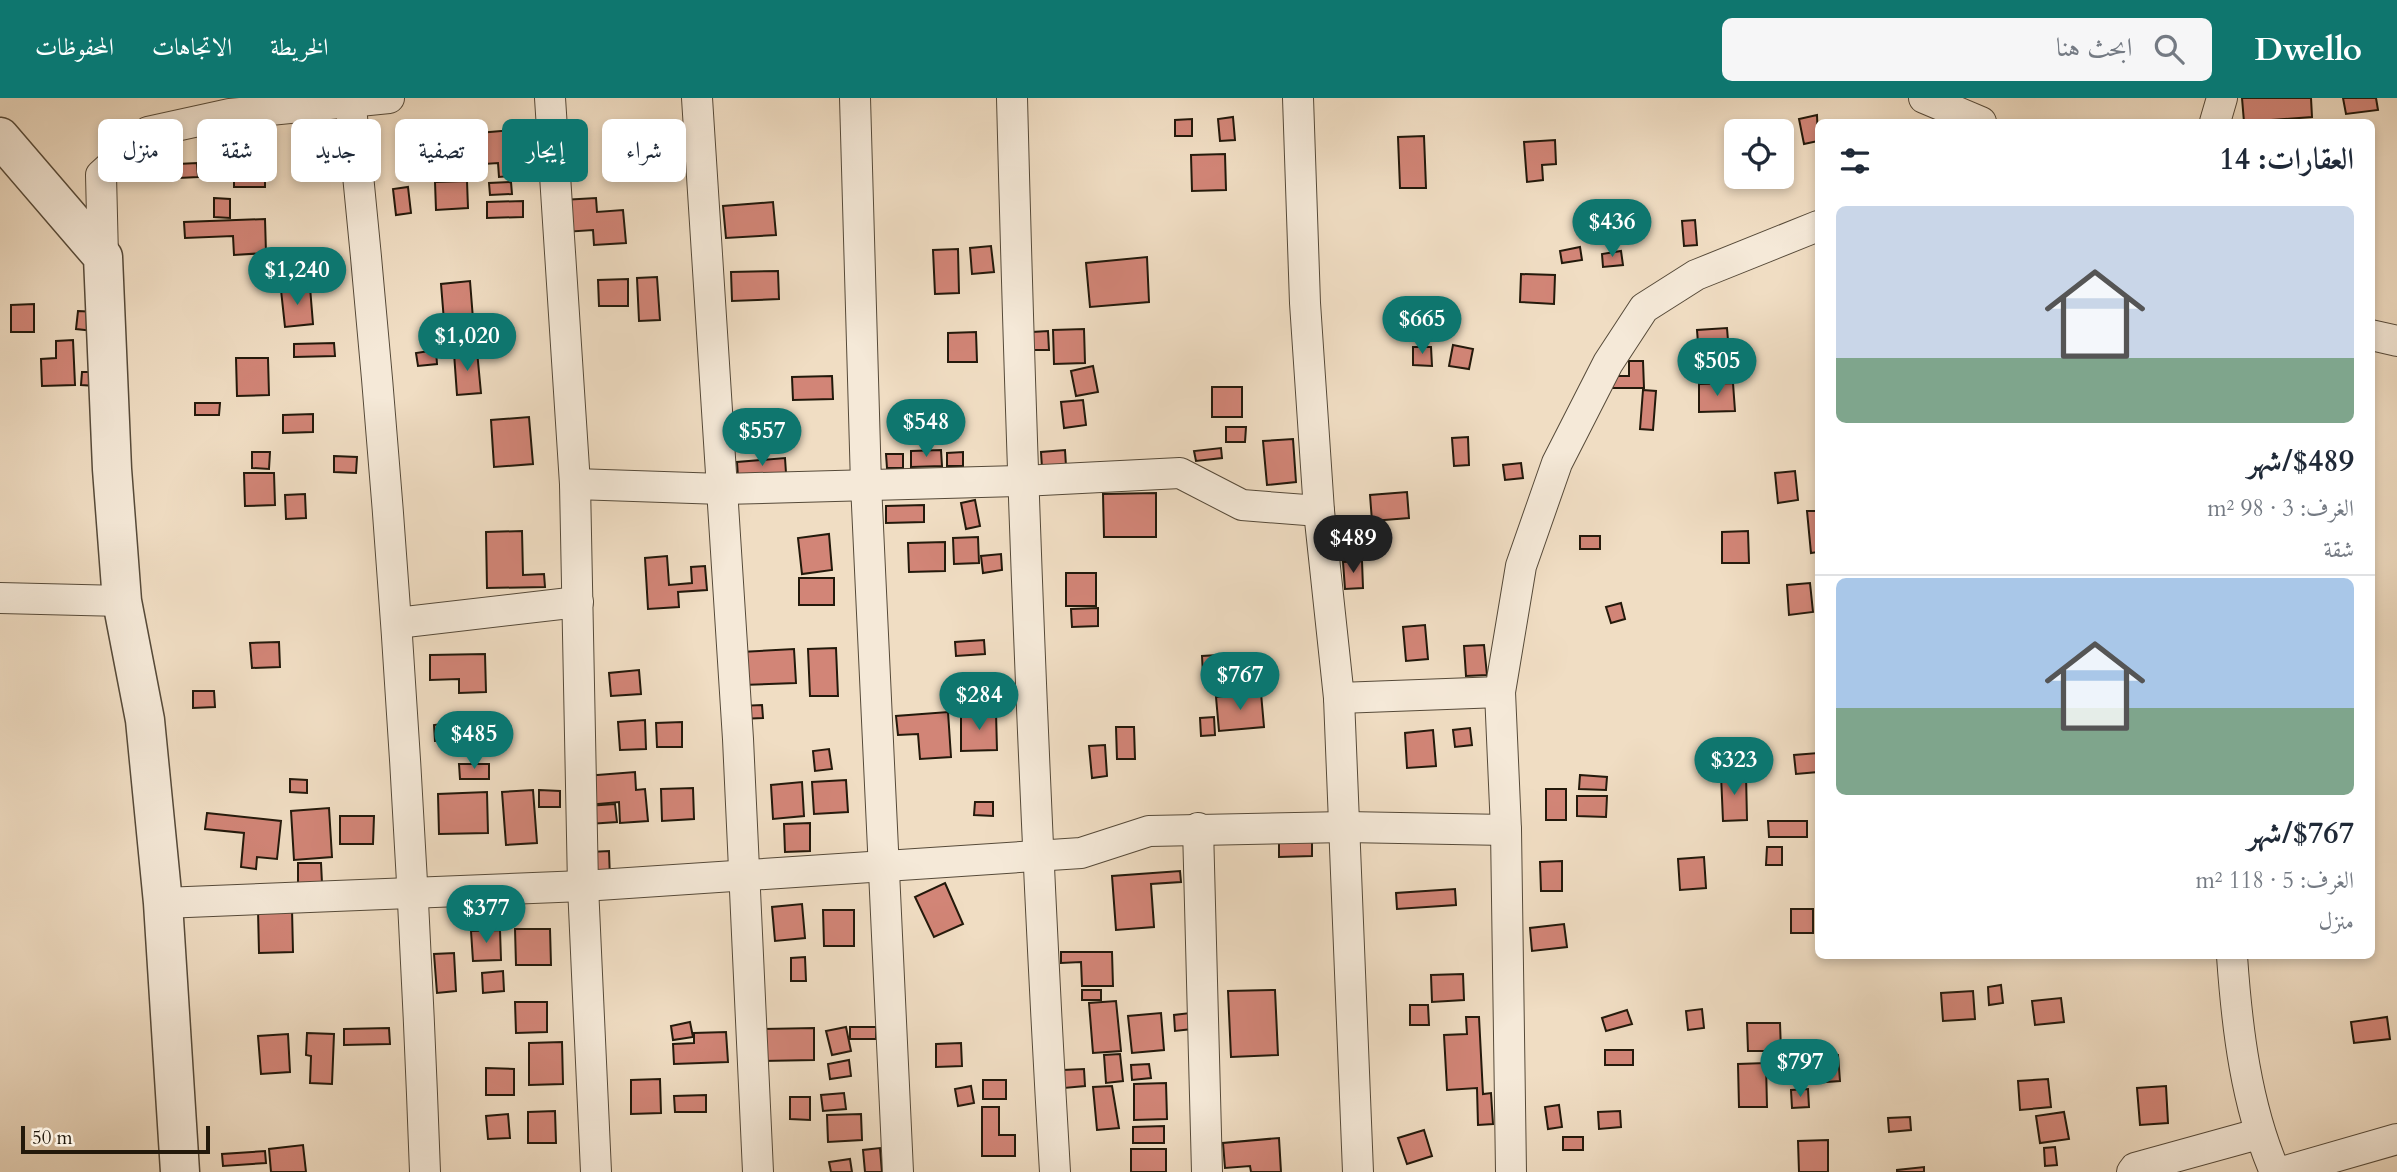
<!DOCTYPE html>
<html lang="ar">
<head>
<meta charset="utf-8">
<style>
	body { margin:0; font-family:Cardo,Amiri,serif; background:#f6f6f7; color:#1f2937; direction:rtl; height:100vh; display:flex; flex-direction:column; font-size:26px; white-space:nowrap }
	* { box-sizing:border-box; margin:0 }
	p { font-size:23px; color:#747a83 }
	.icon { flex:none; width:38px; height:38px; fill:none; stroke:currentColor; stroke-width:2; stroke-linecap:round; stroke-linejoin:round }
	.map { position:relative; flex:1; overflow:hidden; direction:ltr }
	.panel { position:absolute; left:1815px; top:21px; width:560px; height:840px; display:flex; flex-direction:column; background:#fff; border-radius:10px; box-shadow:0 4px 10px #0003; direction:rtl }
	.panel>* { flex:none }
	.banner { position:absolute; left:21px; top:21px; width:665px; height:63px; direction:rtl; display:flex; gap:14px }
	.tools { position:absolute; left:1724px; top:21px; display:grid; gap:14px }
	.tools a { display:grid; place-items:center; width:70px; height:70px; border-radius:10px; background:#fff; box-shadow:0 4px 10px #0003; font-size:35px }
	.scale { position:absolute; left:21px; bottom:18px; width:189px; box-sizing:border-box; padding-left:7px; border:4px solid #23190b; border-top:0; font-size:19px; line-height:24px; white-space:nowrap; color:#23190b; -webkit-text-stroke:5px #f5e9d8; paint-order:stroke }
	.price { position:absolute; translate:-50% -60px; padding:0 16px; border-radius:24px; background:#0f766e; color:#fff; font-size:23px; line-height:46px; filter:drop-shadow(0 2px 4px #0008) }
	.price::after { content:''; position:absolute; left:50%; top:42px; width:21px; height:16px; margin-left:-10px; background:inherit; clip-path:polygon(0 0,100% 0,50% 100%) }
	.price.selected { background:#222; color:#fff }
	ul { padding:0; list-style:none }
	li { display:grid; align-content:center; gap:14px; height:371px; padding:0 21px }
	li+li { border-top:2px solid #e0e1e3 }
	li span { display:grid; place-items:center; height:217px; border-radius:10px; color:#555 }
	li>.icon { margin-inline-start:auto }
	span .icon { width:126px; height:126px; fill:#fffc; stroke-width:1 }
	li b { font-size:30px }
	h2 { display:flex; justify-content:space-between; align-items:center; height:84px; padding:0 21px; font-size:30px }
	.chip { padding:0 24px; border-radius:10px; background:#fff; box-shadow:0 4px 10px #0003; font-size:24px; line-height:63px }
	.chip.selected { background:#0f766e; color:#fff }
	header { display:flex; align-items:center; gap:42px; box-sizing:border-box; height:98px; padding:0 35px; background:#0f766e; color:#fff }
	header strong { font-size:33px }
	nav { display:flex; gap:38px; margin-inline-start:auto; font-size:24px }
	.search { width:490px; height:63px; background:#f6f6f7; display:flex; align-items:center; gap:18px; box-sizing:border-box; padding:0 24px; border-radius:10px; color:#747a83; font-size:26px }
	.map>svg:first-child { display:block }
	.building { fill:#d28577; stroke:#23190b; stroke-width:2 }
	.lines { fill:none; stroke-linecap:round; stroke-linejoin:round }
	.minor-casing { stroke:#564a39; stroke-width:32 }
	.tertiary-casing { stroke:#564a39; stroke-width:41 }
	.minor { stroke:#f5e9d8; stroke-width:30 }
	.tertiary { stroke:#f5e9d8; stroke-width:38 }
</style>
</head>
<body>
<header>
<strong>Dwello</strong>
<div class="search"><svg class="icon" aria-label="search" viewBox="0 0 24 24"><circle cx="10" cy="10" r="6"/><path d="M15 15l6 6"/></svg>ابحث هنا</div>
<nav><a>الخريطة</a><a>الاتجاهات</a><a>المحفوظات</a></nav>
</header>
<div class="map">
<svg width="2397" height="1074" viewBox="0 0 2397 1074">
	<rect width="100%" height="100%" fill="#f0ddc3"/>
	<filter id="stains"><feTurbulence type="fractalNoise" baseFrequency=".00286" numOctaves="4"/><feColorMatrix values="0 0 0 0 .2 0 0 0 0 .09 0 0 0 0 .02 0 0 0 .5 -.17"/></filter>
	<radialGradient id="worn" r=".72"><stop offset=".6" stop-color="#630" stop-opacity="0"/><stop offset="1" stop-color="#630" stop-opacity=".3"/></radialGradient>
	<g class="building">
		<polygon points="2242,0 2311,0 2312,19 2244,24"/>
		<polygon points="2343,0 2376,0 2378,12 2346,16"/>
		<polygon points="1817,17 1818,43 1804,46 1799,21"/>
		<polygon points="1233,19 1235,42 1220,43 1218,21"/>
		<polygon points="1192,21 1192,38 1175,38 1175,22"/>
		<polygon points="538,30 541,75 499,79 498,65 469,67 467,36"/>
		<polygon points="665,37 684,37 684,60 665,61"/>
		<polygon points="1424,38 1426,90 1400,90 1398,39"/>
		<rect x="631" y="39" width="15" height="24"/>
		<polygon points="1555,42 1556,66 1542,67 1543,82 1527,84 1524,44"/>
		<polygon points="1225,56 1226,92 1192,93 1191,57"/>
		<polygon points="197,65 198,79 179,80 178,66"/>
		<rect x="234" y="72" width="31" height="17"/>
		<polygon points="467,83 468,110 436,112 435,84"/>
		<polygon points="511,84 512,96 490,97 489,85"/>
		<polygon points="408,89 411,115 396,117 393,91"/>
		<polygon points="214,100 230,101 230,120 214,119"/>
		<polygon points="596,100 597,114 623,112 626,145 594,147 593,132 564,134 562,102"/>
		<polygon points="523,103 523,119 487,120 487,104"/>
		<polygon points="773,104 776,137 726,140 723,108"/>
		<polygon points="265,121 266,155 234,157 233,138 185,140 184,124"/>
		<polygon points="1695,122 1697,147 1684,148 1682,123"/>
		<polygon points="991,148 994,174 972,176 970,150"/>
		<polygon points="1580,149 1582,162 1562,165 1560,153"/>
		<polygon points="958,151 959,195 935,196 933,152"/>
		<polygon points="1621,153 1623,167 1603,169 1602,156"/>
		<polygon points="1147,159 1149,204 1090,209 1086,165"/>
		<polygon points="778,173 779,201 732,203 731,174"/>
		<polygon points="1521,176 1555,177 1554,206 1520,204"/>
		<polygon points="657,179 660,222 639,223 637,180"/>
		<polygon points="628,181 628,208 599,208 598,182"/>
		<polygon points="470,183 473,221 444,223 441,186"/>
		<polygon points="310,189 313,226 285,229 281,192"/>
		<polygon points="34,206 34,234 11,234 11,207"/>
		<polygon points="78,213 96,214 94,233 76,231"/>
		<polygon points="1727,230 1729,255 1699,258 1697,232"/>
		<polygon points="1084,231 1085,265 1054,266 1053,232"/>
		<polygon points="1048,233 1049,252 1033,252 1032,234"/>
		<polygon points="976,234 977,264 948,264 948,235"/>
		<polygon points="73,242 75,287 42,288 41,261 56,260 56,243"/>
		<polygon points="334,245 335,258 294,259 294,246"/>
		<polygon points="1453,247 1473,251 1469,271 1449,268"/>
		<polygon points="1413,249 1431,249 1432,268 1413,267"/>
		<polygon points="436,252 437,266 418,268 416,255"/>
		<polygon points="477,253 481,295 457,297 454,255"/>
		<polygon points="236,260 268,260 269,297 237,298"/>
		<polygon points="1629,263 1643,263 1644,290 1603,290 1603,278 1629,278"/>
		<polygon points="1093,268 1098,294 1076,298 1071,273"/>
		<polygon points="82,274 97,274 96,288 81,287"/>
		<polygon points="832,278 833,301 793,302 792,279"/>
		<polygon points="1733,285 1735,313 1699,314 1699,286"/>
		<rect x="1212" y="289" width="30" height="30"/>
		<polygon points="1643,292 1656,293 1653,332 1640,331"/>
		<polygon points="1083,302 1086,327 1064,330 1061,304"/>
		<polygon points="195,305 220,305 219,317 195,317"/>
		<polygon points="313,316 313,334 283,335 283,317"/>
		<polygon points="529,319 533,366 494,369 491,322"/>
		<polygon points="1226,329 1246,329 1245,344 1226,344"/>
		<polygon points="1468,339 1469,367 1454,368 1452,340"/>
		<polygon points="1293,341 1296,384 1267,387 1263,343"/>
		<polygon points="1221,350 1222,360 1196,363 1194,353"/>
		<polygon points="941,352 942,368 911,369 911,353"/>
		<polygon points="1065,352 1066,368 1042,370 1041,354"/>
		<polygon points="252,354 270,354 269,371 252,370"/>
		<polygon points="963,354 963,368 947,368 947,355"/>
		<polygon points="886,356 903,356 903,370 887,370"/>
		<polygon points="334,358 357,359 356,375 334,374"/>
		<polygon points="785,360 786,375 738,379 737,364"/>
		<polygon points="1521,365 1523,380 1505,382 1503,367"/>
		<polygon points="1795,373 1798,402 1778,405 1775,375"/>
		<polygon points="244,375 274,375 275,407 245,408"/>
		<polygon points="1407,394 1409,420 1372,423 1370,397"/>
		<polygon points="1156,395 1156,439 1104,439 1103,396"/>
		<polygon points="305,396 306,420 286,421 285,397"/>
		<polygon points="975,402 980,428 966,431 961,405"/>
		<polygon points="924,407 924,424 886,425 886,408"/>
		<polygon points="1807,413 1818,413 1818,454 1811,455"/>
		<polygon points="522,433 523,477 544,476 545,489 487,490 486,434"/>
		<polygon points="1748,433 1749,465 1722,465 1722,434"/>
		<polygon points="829,436 832,472 802,476 798,440"/>
		<rect x="1580" y="438" width="20" height="13"/>
		<polygon points="978,439 979,465 954,466 953,440"/>
		<polygon points="945,444 945,473 909,474 908,445"/>
		<polygon points="1001,456 1002,472 983,475 981,458"/>
		<polygon points="667,458 669,487 692,485 691,469 705,468 707,492 678,494 679,509 648,511 645,460"/>
		<polygon points="1362,463 1363,490 1345,491 1343,464"/>
		<rect x="1066" y="475" width="30" height="33"/>
		<rect x="799" y="480" width="35" height="27"/>
		<polygon points="1810,485 1813,514 1789,517 1787,487"/>
		<polygon points="1621,505 1625,521 1611,525 1606,509"/>
		<polygon points="1098,510 1098,528 1072,529 1071,511"/>
		<polygon points="1425,527 1428,561 1406,563 1403,529"/>
		<polygon points="984,542 985,556 956,558 955,544"/>
		<polygon points="279,544 280,569 252,570 250,545"/>
		<polygon points="1484,547 1487,577 1466,578 1464,548"/>
		<polygon points="836,550 838,598 810,598 808,551"/>
		<polygon points="794,551 796,585 742,587 741,554"/>
		<polygon points="1255,555 1258,593 1220,596 1218,576 1203,577 1202,558"/>
		<polygon points="485,556 486,594 459,595 459,581 430,582 430,557"/>
		<polygon points="639,572 641,596 611,598 609,575"/>
		<polygon points="193,593 214,593 215,609 193,610"/>
		<polygon points="1261,595 1264,629 1219,633 1216,599"/>
		<polygon points="762,607 763,620 740,621 740,608"/>
		<polygon points="948,614 951,659 920,661 918,636 898,637 896,618"/>
		<polygon points="996,614 997,652 961,653 961,615"/>
		<polygon points="1214,619 1215,637 1201,638 1200,620"/>
		<polygon points="645,622 646,651 620,652 618,624"/>
		<polygon points="682,624 682,649 657,649 656,625"/>
		<polygon points="449,625 450,642 435,643 434,627"/>
		<polygon points="485,625 488,656 471,657 469,626"/>
		<polygon points="1116,629 1134,629 1135,661 1117,661"/>
		<polygon points="1470,630 1472,647 1455,649 1453,632"/>
		<polygon points="1433,632 1436,668 1407,670 1405,635"/>
		<polygon points="1105,647 1107,678 1092,680 1089,648"/>
		<polygon points="829,651 832,671 815,673 813,653"/>
		<polygon points="1818,655 1818,674 1796,676 1794,657"/>
		<polygon points="459,666 489,666 489,681 460,681"/>
		<polygon points="635,674 636,692 645,691 648,723 620,725 619,704 587,707 585,678"/>
		<polygon points="1746,676 1747,722 1723,723 1721,677"/>
		<polygon points="1580,677 1607,679 1606,692 1579,691"/>
		<polygon points="290,681 307,682 307,695 290,694"/>
		<polygon points="846,682 848,714 814,716 812,684"/>
		<polygon points="802,684 804,718 773,721 771,687"/>
		<polygon points="693,690 694,721 662,723 661,691"/>
		<rect x="1546" y="691" width="20" height="31"/>
		<polygon points="533,692 537,745 506,747 502,694"/>
		<polygon points="539,692 560,693 560,709 539,709"/>
		<polygon points="487,694 488,735 439,736 438,696"/>
		<polygon points="1577,698 1607,698 1606,719 1577,718"/>
		<polygon points="975,704 993,704 993,718 974,717"/>
		<polygon points="615,706 617,724 589,726 587,708"/>
		<polygon points="329,710 332,759 294,762 291,713"/>
		<polygon points="207,715 281,723 277,761 257,759 256,771 241,769 244,735 205,731"/>
		<polygon points="340,718 374,718 373,746 340,746"/>
		<polygon points="1768,723 1807,723 1807,739 1769,739"/>
		<polygon points="810,725 810,753 785,754 784,726"/>
		<polygon points="1279,738 1312,738 1312,758 1279,759"/>
		<polygon points="1767,749 1782,749 1782,767 1766,767"/>
		<polygon points="609,753 610,781 591,781 590,754"/>
		<polygon points="1704,759 1706,790 1680,792 1678,761"/>
		<polygon points="1562,763 1562,793 1541,793 1540,764"/>
		<polygon points="298,765 321,765 322,785 298,785"/>
		<polygon points="1180,773 1181,784 1151,786 1154,829 1116,832 1112,778"/>
		<polygon points="945,785 963,826 934,839 915,799"/>
		<polygon points="1455,791 1456,807 1397,811 1396,795"/>
		<polygon points="802,806 805,840 775,843 772,809"/>
		<polygon points="292,811 293,854 259,855 258,812"/>
		<rect x="1791" y="811" width="22" height="24"/>
		<polygon points="823,812 854,812 854,848 824,848"/>
		<polygon points="1564,826 1567,849 1532,853 1530,830"/>
		<polygon points="515,831 550,831 551,867 516,867"/>
		<polygon points="500,832 501,862 473,863 471,833"/>
		<polygon points="1061,854 1112,854 1113,888 1082,888 1081,864 1061,865"/>
		<polygon points="454,855 456,893 437,895 434,856"/>
		<polygon points="805,859 806,883 791,883 791,860"/>
		<polygon points="503,873 504,893 483,895 482,875"/>
		<polygon points="1463,876 1464,902 1432,904 1431,877"/>
		<polygon points="2001,887 2003,905 1989,907 1988,889"/>
		<rect x="1082" y="892" width="19" height="10"/>
		<polygon points="1275,892 1278,957 1231,959 1228,893"/>
		<polygon points="1973,893 1975,921 1943,923 1941,895"/>
		<polygon points="2061,900 2064,924 2035,927 2032,903"/>
		<polygon points="1116,903 1121,953 1093,955 1089,905"/>
		<polygon points="515,904 547,904 547,934 516,935"/>
		<polygon points="1410,907 1428,907 1429,927 1410,927"/>
		<polygon points="1702,911 1704,930 1688,932 1686,913"/>
		<polygon points="1627,912 1632,926 1606,933 1602,920"/>
		<polygon points="1161,915 1164,952 1132,955 1128,918"/>
		<polygon points="1190,915 1192,931 1175,933 1174,917"/>
		<polygon points="1466,919 1479,919 1483,996 1491,995 1493,1026 1478,1027 1477,990 1447,992 1444,937 1467,936"/>
		<polygon points="2387,919 2390,941 2354,945 2351,924"/>
		<polygon points="690,924 693,939 673,942 671,928"/>
		<polygon points="1747,925 1780,925 1781,953 1748,953"/>
		<polygon points="846,929 851,953 832,957 826,933"/>
		<rect x="850" y="929" width="26" height="12"/>
		<polygon points="389,930 390,946 344,947 344,931"/>
		<polygon points="814,930 814,962 761,963 760,931"/>
		<polygon points="726,934 728,964 674,966 673,946 694,945 694,935"/>
		<polygon points="307,935 334,936 332,986 310,985 311,958 306,957"/>
		<polygon points="288,936 290,974 261,976 258,938"/>
		<polygon points="562,944 563,986 529,987 529,945"/>
		<polygon points="961,945 962,968 936,969 936,946"/>
		<rect x="1605" y="952" width="28" height="15"/>
		<polygon points="1120,956 1123,983 1106,985 1104,957"/>
		<polygon points="1838,957 1840,983 1813,985 1811,959"/>
		<polygon points="849,962 851,978 830,981 828,966"/>
		<polygon points="1766,965 1767,1009 1739,1009 1738,966"/>
		<polygon points="1149,966 1151,980 1132,982 1131,967"/>
		<polygon points="486,970 514,971 514,997 486,997"/>
		<polygon points="1084,971 1085,988 1064,990 1063,972"/>
		<polygon points="660,981 661,1015 631,1016 631,982"/>
		<polygon points="2048,981 2051,1009 2020,1012 2018,983"/>
		<rect x="983" y="982" width="23" height="19"/>
		<polygon points="1166,985 1167,1021 1134,1022 1134,986"/>
		<polygon points="971,988 974,1005 958,1008 955,991"/>
		<polygon points="1112,988 1119,1030 1097,1032 1093,989"/>
		<polygon points="2166,988 2168,1025 2140,1027 2137,990"/>
		<polygon points="1808,991 1809,1009 1792,1010 1791,992"/>
		<polygon points="844,995 846,1011 823,1013 821,997"/>
		<polygon points="706,997 706,1014 675,1014 674,998"/>
		<polygon points="790,999 810,999 810,1022 790,1021"/>
		<polygon points="1559,1007 1562,1029 1548,1031 1545,1009"/>
		<polygon points="982,1009 999,1009 999,1037 1015,1037 1015,1058 982,1058"/>
		<polygon points="555,1013 556,1045 528,1045 528,1014"/>
		<polygon points="1620,1013 1621,1029 1599,1031 1598,1014"/>
		<polygon points="2064,1014 2069,1041 2040,1045 2036,1018"/>
		<polygon points="508,1016 510,1040 488,1041 486,1018"/>
		<polygon points="861,1016 862,1042 828,1044 827,1017"/>
		<polygon points="1910,1019 1911,1032 1889,1034 1888,1020"/>
		<polygon points="1164,1028 1164,1045 1133,1045 1133,1029"/>
		<polygon points="1424,1032 1432,1058 1407,1066 1398,1040"/>
		<rect x="1563" y="1039" width="20" height="13"/>
		<polygon points="1279,1040 1281,1074 1251,1074 1250,1068 1225,1070 1223,1045"/>
		<polygon points="1828,1042 1828,1074 1799,1074 1798,1043"/>
		<polygon points="303,1047 306,1074 271,1074 269,1051"/>
		<polygon points="2055,1049 2057,1067 2045,1068 2044,1050"/>
		<polygon points="880,1050 882,1074 865,1074 863,1052"/>
		<rect x="1131" y="1051" width="35" height="23"/>
		<polygon points="265,1053 266,1065 223,1068 222,1056"/>
		<polygon points="850,1061 852,1074 831,1074 829,1064"/>
		<polygon points="1924,1069 1924,1074 1897,1074 1897,1072"/>
	</g>
	<g class="lines">
		<defs>
			<g id="minor">
				<path d="M 350,0 C 388,357 412,715 425,1074"/>
				<polyline points="550,0 575,386 583,788 596,1074"/>
				<polyline points="697,0 738,641 758,1074"/>
				<polyline points="855,0 866,386 898,1074"/>
				<path d="M 1012,0 C 1021,358 1034,716 1055,1074"/>
				<polyline points="1298,0 1305,205 1319,413 1339,600 1358,1074"/>
				<polyline points="1924,0 1981,24"/>
				<polyline points="2215,24 2222,0"/>
				<polyline points="103,159 101,77 148,34 230,16 389,0"/>
				<polyline points="2371,237 2397,243"/>
				<polyline points="575,386 722,391 1022,383 1180,375 1242,407 1319,413"/>
				<polyline points="0,500 122,503"/>
				<polyline points="397,525 578,504"/>
				<polyline points="1339,600 1500,594"/>
				<polyline points="1198,730 1207,1074"/>
				<polyline points="163,805 583,788 1081,755 1149,733 1346,729 1506,732"/>
				<path d="M 2232,858 C 2237,930 2246,1007 2275,1074"/>
				<polyline points="1511,1074 1506,732 1500,594 1521,468 1557,365 1608,265 1644,210 1696,177 1818,128"/>
				<polyline points="2132,1074 2135,1070 2258,1036"/>
				<polyline points="2282,1074 2397,1041"/>
			</g>
			<polyline id="tertiary" points="0,39 103,159 112,371 122,503 145,622 163,805 180,1074"/>
		</defs>
		<use href="#minor" class="minor-casing"/>
		<use href="#tertiary" class="tertiary-casing"/>
		<use href="#minor" class="minor"/>
		<use href="#tertiary" class="tertiary"/>
	</g>
	<rect width="100%" height="100%" filter="url(#stains)"/>
	<rect width="100%" height="100%" fill="url(#worn)"/>
</svg>
<div class="tools">
<a><svg class="icon" aria-label="locate" viewBox="0 0 24 24"><circle cx="12" cy="12" r="6"/><path d="M12 2v4M12 18v4M2 12h4M18 12h4"/></svg></a>
</div>
<div class="scale">50 m</div>
<b class="price" style="left:1612px;top:161px">$436</b>
<b class="price" style="left:297px;top:209px">$1,240</b>
<b class="price" style="left:1422px;top:258px">$665</b>
<b class="price" style="left:467px;top:275px">$1,020</b>
<b class="price" style="left:1717px;top:300px">$505</b>
<b class="price" style="left:926px;top:361px">$548</b>
<b class="price" style="left:762px;top:370px">$557</b>
<b class="price selected" style="left:1353px;top:477px">$489</b>
<b class="price" style="left:1240px;top:614px">$767</b>
<b class="price" style="left:979px;top:634px">$284</b>
<b class="price" style="left:474px;top:673px">$485</b>
<b class="price" style="left:1734px;top:699px">$323</b>
<b class="price" style="left:486px;top:847px">$377</b>
<b class="price" style="left:1800px;top:1001px">$797</b>
<div class="banner">
<a class="chip">شراء</a>
<a class="chip selected">إيجار</a>
<a class="chip">تصفية</a>
<a class="chip">جديد</a>
<a class="chip">شقة</a>
<a class="chip">منزل</a>
</div>
<section class="panel">
<h2>العقارات: 14<svg class="icon" aria-label="filters" viewBox="0 0 24 24"><path d="M4 7h16M4 17h16"/><circle cx="9" cy="7" r="2"/><circle cx="15" cy="17" r="2"/></svg></h2>
<ul>
<li><span style="background:linear-gradient(#c9d6e8 70%,#7fa58c 0)"><svg class="icon" aria-label="home" viewBox="0 0 24 24"><path d="M3 11l9-7 9 7M6 9v11h12V9"/></svg></span><div><b>$489/شهر</b><p>الغرف: 3 · 98 m²</p><p>شقة</p></div></li>
<li><span style="background:linear-gradient(#a9c7e8 60%,#7fa58c 0)"><svg class="icon" aria-label="home" viewBox="0 0 24 24"><path d="M3 11l9-7 9 7M6 9v11h12V9"/></svg></span><div><b>$767/شهر</b><p>الغرف: 5 · 118 m²</p><p>منزل</p></div></li>
</ul>
</section>
</div>
</body>
</html>
